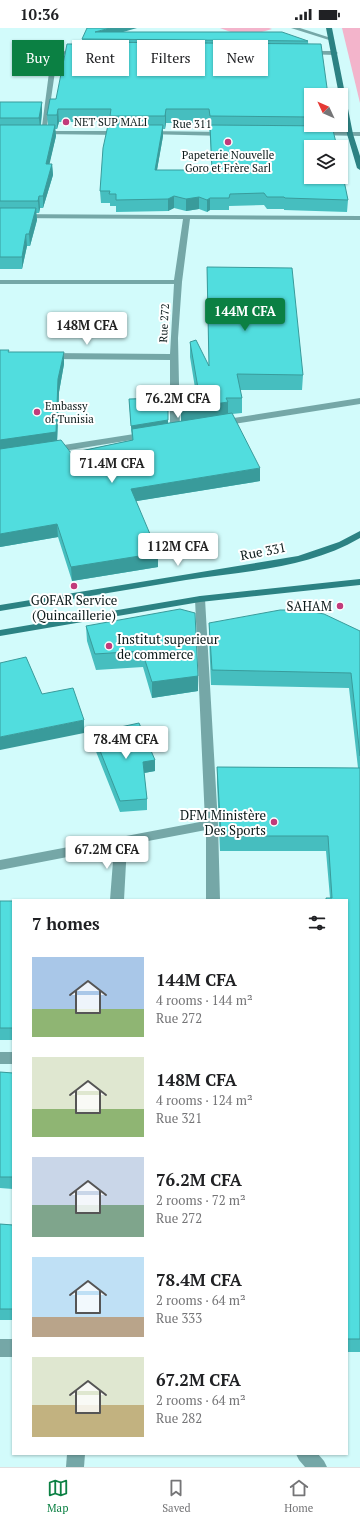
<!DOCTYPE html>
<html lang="en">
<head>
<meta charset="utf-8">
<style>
	body { margin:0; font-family:"PT Serif",serif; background:#f2f2f2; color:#202124; height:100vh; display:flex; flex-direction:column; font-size:15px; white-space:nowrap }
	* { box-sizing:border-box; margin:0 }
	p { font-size:13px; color:#757577 }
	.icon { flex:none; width:22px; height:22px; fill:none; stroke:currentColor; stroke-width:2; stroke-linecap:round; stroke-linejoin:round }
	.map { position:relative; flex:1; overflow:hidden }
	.details { position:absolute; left:12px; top:871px; width:336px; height:556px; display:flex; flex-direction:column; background:#fff; border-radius:0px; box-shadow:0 1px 3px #0004 }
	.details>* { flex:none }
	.guide { position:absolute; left:12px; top:12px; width:336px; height:36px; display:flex; gap:8px }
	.needle { width:26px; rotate:314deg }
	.buttons { position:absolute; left:304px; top:60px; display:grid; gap:8px }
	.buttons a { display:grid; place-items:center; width:44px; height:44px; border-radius:0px; background:#fff; box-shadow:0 1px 3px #0004; font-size:20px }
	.price { position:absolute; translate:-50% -34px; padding:0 9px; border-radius:4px; background:#fff; color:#222; font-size:13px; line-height:26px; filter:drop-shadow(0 1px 2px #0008) }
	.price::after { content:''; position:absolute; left:50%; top:24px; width:12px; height:9px; margin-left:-6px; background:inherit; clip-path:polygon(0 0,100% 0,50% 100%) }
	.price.active { background:#0b8043; color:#fff }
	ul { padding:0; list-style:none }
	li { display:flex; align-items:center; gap:12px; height:100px; padding:0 20px }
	li span { display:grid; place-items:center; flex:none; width:112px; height:80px; border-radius:0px; color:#555 }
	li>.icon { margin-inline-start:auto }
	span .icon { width:48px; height:48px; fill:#fffc; stroke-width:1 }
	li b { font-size:17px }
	h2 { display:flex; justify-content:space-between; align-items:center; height:48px; padding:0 20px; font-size:17px }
	.chip { padding:0 14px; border-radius:0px; background:#fff; box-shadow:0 1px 3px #0004; font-size:14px; line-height:36px }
	.chip.active { background:#0b8043; color:#fff }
	.status { display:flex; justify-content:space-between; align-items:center; height:28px; padding:0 20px; background:#fff; direction:ltr }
	.status svg { height:11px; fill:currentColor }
	.tab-bar { display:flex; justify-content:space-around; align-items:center; height:56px; border-top:1px solid #e0e0e0; background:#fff; font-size:11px; color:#757577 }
	.tab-bar a { display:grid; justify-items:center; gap:2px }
	.tab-bar .active { color:#0b8043 }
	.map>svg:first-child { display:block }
	.green { fill:#f3b4cb }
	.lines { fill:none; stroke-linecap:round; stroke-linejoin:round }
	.lane { fill:#75a7a7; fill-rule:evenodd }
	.street { fill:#75a7a7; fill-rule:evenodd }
	.secondary { fill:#2c8283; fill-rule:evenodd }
	.wall { fill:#46bebf; fill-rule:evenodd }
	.shaded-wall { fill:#399b9b }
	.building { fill:#51ddde; stroke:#399b9b }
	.poi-dot { fill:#c13b7b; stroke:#fff; stroke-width:1.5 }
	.labels { text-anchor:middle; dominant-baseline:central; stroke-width:4; stroke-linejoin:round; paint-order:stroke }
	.far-poi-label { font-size:11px; fill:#0a1919; stroke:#fff; text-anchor:start }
	.far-street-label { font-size:11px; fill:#0a1919; stroke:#fff }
	.street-label { font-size:13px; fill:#0a1919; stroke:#fff }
	.poi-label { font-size:13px; fill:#0a1919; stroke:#fff; text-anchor:end }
</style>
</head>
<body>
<div class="status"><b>10:36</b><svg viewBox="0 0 49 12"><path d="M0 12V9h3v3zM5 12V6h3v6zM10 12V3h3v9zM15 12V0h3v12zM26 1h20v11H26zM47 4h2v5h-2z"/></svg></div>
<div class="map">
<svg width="360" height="1439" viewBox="0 0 360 1439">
	<rect width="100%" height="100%" fill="#d2fbfb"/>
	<g class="green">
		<polygon points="220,0 269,0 272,1 244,9"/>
		<polygon points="342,0 360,0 360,75"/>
	</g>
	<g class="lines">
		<g class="lane">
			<polygon points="82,21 84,22 84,24 62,27 57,30 46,105 41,106 51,29 58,24"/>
			<polygon points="306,23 335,23 338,25 335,27 304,26 304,24"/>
		</g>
		<g class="street">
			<polygon points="291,0 300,0 334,11 329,12"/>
			<polygon points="39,103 123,103 126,105 123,107 37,106 36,105"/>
			<polygon points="147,103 225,104 228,106 225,108 145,106 145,104"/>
			<polygon points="317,104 360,104 360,108 315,107 315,105"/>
			<polygon points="0,186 360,188 360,192 190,191 182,254 178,310 180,402 175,405 170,402 170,332 49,331 45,328 49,325 170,326 174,256 0,256 0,252 174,252 183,191 0,190"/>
			<polygon points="360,370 360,376 221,398 216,395 221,392"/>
			<polygon points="147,404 150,405 150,409 51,425 46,422 51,419"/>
			<polygon points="200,568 205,571 218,796 220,872 206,872 206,802 127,817 124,872 110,872 114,820 0,842 0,832 205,793 195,571"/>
			<rect x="0" y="1024" width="13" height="12"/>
			<rect x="0" y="1311" width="13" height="18"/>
			<polygon points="67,1426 85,1426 84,1439 66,1439"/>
			<polygon points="296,1426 318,1426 324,1433 327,1439 305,1439 299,1432"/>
		</g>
		<g class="secondary">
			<polygon points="326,0 332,0 353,106 360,128 360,142 357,140 347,106 341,67 339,67"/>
			<path d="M 360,503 L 360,510 C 307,541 245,543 186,552 C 124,562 62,573 0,583 L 0,577 L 298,528 L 339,514 Z"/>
			<polygon points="360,551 360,557 200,574 0,608 0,602 200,568"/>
		</g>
	</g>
	<g class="wall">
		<path d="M 123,4 L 308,13 L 311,67 L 311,97 L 331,97 L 348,172 L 347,184 L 284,182 L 284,181 L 267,181 L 264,177 L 229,178 L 229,182 L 210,182 L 207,184 L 199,181 L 186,183 L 174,180 L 168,183 L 116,184 L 116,178 L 110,178 L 110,175 L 101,175 L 100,163 L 110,94 L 59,94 L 57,101 L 55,101 L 56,108 L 49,136 L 52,136 L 53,147 L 43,180 L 40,180 L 39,185 L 36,185 L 37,192 L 30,218 L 27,218 L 22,241 L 0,241 L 0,74 L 42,74 L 42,84 L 41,97 L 48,97 L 47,87 L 56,71 L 78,16 L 82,14 L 82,11 ZM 166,95 L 209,95 L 212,142 L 157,142 L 163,108 L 163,101 L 165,101 Z"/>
		<polygon points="207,239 303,347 302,362 240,362 242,370 242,385 232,386 260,453 136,473 158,539 72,553 58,509 0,519 9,322 9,324 64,336 59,364 57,413 71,425 132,412 129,371 168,370 168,395 181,393 181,360 195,360 190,329 190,314 209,337"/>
		<polygon points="209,595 360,603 360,1324 347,1324 347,872 326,872 326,870 330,870 326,823 220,823 217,754 217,739 358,740 349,660 211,657 209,610"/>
		<polygon points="86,598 198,648 198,663 152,670 143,639 96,642 87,613"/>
		<polygon points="93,705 155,732 155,743 144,745 147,771 147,782 120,784 93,716"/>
		<rect x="0" y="873" width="13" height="139"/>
		<polygon points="0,1044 13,1045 13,1161 0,1160"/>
		<polygon points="0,1196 13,1197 13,1292 0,1292"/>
	</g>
	<g class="shaded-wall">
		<polygon points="110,0 137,0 99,11 95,4"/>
		<polygon points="42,74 42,84 40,101 39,90"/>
		<polygon points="58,81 59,94 57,101 57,87"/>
		<polygon points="166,81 166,95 165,101 165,88"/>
		<polygon points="55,97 56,108 47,147 46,136"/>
		<polygon points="163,97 163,108 155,153 155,142"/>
		<polygon points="52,136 53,147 43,180 43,168"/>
		<polygon points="39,168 40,180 39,185 38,173"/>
		<polygon points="174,168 174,180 168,183 168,171"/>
		<polygon points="199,169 199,181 186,183 186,171"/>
		<polygon points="210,170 210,182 207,184 207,172"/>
		<polygon points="36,180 37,192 30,218 29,206"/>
		<polygon points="26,206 27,218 22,241 22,229"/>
		<polygon points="64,324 64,336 59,364 57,416 0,425 0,412 58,351"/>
		<polygon points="228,374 228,390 181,397 181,381"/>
		<polygon points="168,392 168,399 132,405 131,398"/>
		<polygon points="260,440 260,453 131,474 131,461"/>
		<polygon points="57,496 58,509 0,519 0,506"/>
		<polygon points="158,525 158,539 72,553 71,539"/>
		<polygon points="198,648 198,663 152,670 152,654"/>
		<polygon points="84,692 84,705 0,722 0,709"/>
		<polygon points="155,732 155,743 144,745 143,734"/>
	</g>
	<g class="building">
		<polygon points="87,0 110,0 95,4 282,4 308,13 82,11"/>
		<polygon points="79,14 321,16 328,67 311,67 311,89 210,88 209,81 166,81 165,88 110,88 111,81 58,81 57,87 47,87 50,71 56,71 67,16 78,16"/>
		<polygon points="0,74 42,74 39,90 0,90"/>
		<polygon points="0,97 55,97 46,136 52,136 43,168 39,168 38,173 0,173"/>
		<polygon points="108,97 163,97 155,142 212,142 210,97 332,98 337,119 311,119 311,149 341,149 341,138 348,172 285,170 284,169 267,169 264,165 230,166 229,170 210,170 207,172 199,169 186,171 174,168 168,171 116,172 116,166 109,166 110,163 100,163 103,120"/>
		<polygon points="0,180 36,180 29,206 26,206 22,229 0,229"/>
		<polygon points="207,239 292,240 303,347 237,346 242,370 226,370 228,374 181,381 181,360 198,360 190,314 196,312 209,338"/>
		<polygon points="0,322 9,322 8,324 64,324 58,351 56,404 0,412"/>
		<polygon points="168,370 168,392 131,398 129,371"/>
		<polygon points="232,385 260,440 131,461 158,525 71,539 57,496 0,506 0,421 61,412 71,425 133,412 132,401"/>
		<polygon points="180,581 195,585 198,648 152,654 142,623 95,626 86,598"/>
		<polygon points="280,582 303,582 324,586 360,603 360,728 351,645 212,642 209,595"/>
		<polygon points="26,629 42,666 73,660 84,692 0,709 0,635"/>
		<polygon points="139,695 155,732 143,734 147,771 120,773 93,705"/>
		<polygon points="217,739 360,740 360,1311 347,1311 347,872 326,872 326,870 332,870 328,808 221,808"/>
		<rect x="0" y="873" width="13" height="127"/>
		<polygon points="0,1044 13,1045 13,1149 0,1149"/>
		<polygon points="0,1196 13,1197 13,1281 0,1281"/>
	</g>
	<g class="poi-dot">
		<circle cx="66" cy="94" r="4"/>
		<circle cx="228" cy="114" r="4"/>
		<circle cx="37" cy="384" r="4"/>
		<circle cx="74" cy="558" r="4"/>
		<circle cx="340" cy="578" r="4"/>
		<circle cx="109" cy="618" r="4"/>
		<circle cx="274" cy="794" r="4"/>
	</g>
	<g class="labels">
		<g class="far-poi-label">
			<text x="74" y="94">NET SUP MALI</text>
			<text x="228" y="127" text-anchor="middle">Papeterie Nouvelle<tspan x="228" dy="13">Goro et Frère Sarl</tspan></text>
			<text x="45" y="378">Embassy<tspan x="45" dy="13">of Tunisia</tspan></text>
		</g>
		<g class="far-street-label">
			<text x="192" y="96">Rue 311</text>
			<text transform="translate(164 295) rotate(-87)">Rue 272</text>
		</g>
		<g class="street-label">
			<text transform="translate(263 523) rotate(-11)">Rue 331</text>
		</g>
		<g class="poi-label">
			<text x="74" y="572" text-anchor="middle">GOFAR Service<tspan x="74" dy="15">(Quincaillerie)</tspan></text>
			<text x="332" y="578">SAHAM</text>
			<text x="117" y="611" text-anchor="start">Institut superieur<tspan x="117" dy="15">de commerce</tspan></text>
			<text x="266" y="787">DFM Ministère<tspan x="266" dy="15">Des Sports</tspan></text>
		</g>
	</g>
</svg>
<div class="buttons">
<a><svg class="needle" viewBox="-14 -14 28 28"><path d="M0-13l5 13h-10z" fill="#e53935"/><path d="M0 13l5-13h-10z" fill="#757577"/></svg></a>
<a><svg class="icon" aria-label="layers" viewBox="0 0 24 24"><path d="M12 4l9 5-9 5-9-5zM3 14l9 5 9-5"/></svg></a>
</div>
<b class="price active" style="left:245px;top:304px">144M CFA</b>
<b class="price" style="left:87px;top:318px">148M CFA</b>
<b class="price" style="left:178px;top:391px">76.2M CFA</b>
<b class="price" style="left:112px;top:456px">71.4M CFA</b>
<b class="price" style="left:178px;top:539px">112M CFA</b>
<b class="price" style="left:126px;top:732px">78.4M CFA</b>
<b class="price" style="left:107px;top:842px">67.2M CFA</b>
<div class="guide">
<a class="chip active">Buy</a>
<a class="chip">Rent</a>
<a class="chip">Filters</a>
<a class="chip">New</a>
</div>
<section class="details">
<h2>7 homes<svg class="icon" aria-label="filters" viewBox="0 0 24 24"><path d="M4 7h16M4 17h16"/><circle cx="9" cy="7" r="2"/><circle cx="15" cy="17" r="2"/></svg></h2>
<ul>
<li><span style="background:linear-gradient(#a9c7e8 65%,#8fb573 0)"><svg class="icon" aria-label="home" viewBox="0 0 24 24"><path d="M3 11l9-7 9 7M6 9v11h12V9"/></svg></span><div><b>144M CFA</b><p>4 rooms · 144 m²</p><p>Rue 272</p></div></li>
<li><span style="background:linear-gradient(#dfe7d0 65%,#8fb573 0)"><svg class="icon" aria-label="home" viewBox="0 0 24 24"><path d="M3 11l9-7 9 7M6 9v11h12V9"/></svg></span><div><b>148M CFA</b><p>4 rooms · 124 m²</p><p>Rue 321</p></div></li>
<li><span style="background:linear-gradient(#c9d6e8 60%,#7fa58c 0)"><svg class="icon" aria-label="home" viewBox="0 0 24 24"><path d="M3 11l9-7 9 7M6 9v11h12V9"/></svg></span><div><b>76.2M CFA</b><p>2 rooms · 72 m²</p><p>Rue 272</p></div></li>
<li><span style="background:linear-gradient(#bfe0f5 75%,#b9a48a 0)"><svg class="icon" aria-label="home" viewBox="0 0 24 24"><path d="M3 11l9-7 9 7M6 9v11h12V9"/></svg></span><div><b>78.4M CFA</b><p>2 rooms · 64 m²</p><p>Rue 333</p></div></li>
<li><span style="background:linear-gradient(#dfe7d0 60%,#c2b280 0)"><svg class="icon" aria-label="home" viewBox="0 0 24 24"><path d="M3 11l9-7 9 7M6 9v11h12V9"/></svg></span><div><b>67.2M CFA</b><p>2 rooms · 64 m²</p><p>Rue 282</p></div></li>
</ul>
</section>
</div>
<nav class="tab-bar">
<a class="active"><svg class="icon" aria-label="map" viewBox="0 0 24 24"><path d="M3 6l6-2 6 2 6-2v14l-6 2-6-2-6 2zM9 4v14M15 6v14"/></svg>Map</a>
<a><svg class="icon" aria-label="saved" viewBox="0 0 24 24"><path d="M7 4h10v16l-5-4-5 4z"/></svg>Saved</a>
<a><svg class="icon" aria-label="home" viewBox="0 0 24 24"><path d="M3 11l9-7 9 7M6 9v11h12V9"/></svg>Home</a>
</nav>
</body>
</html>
